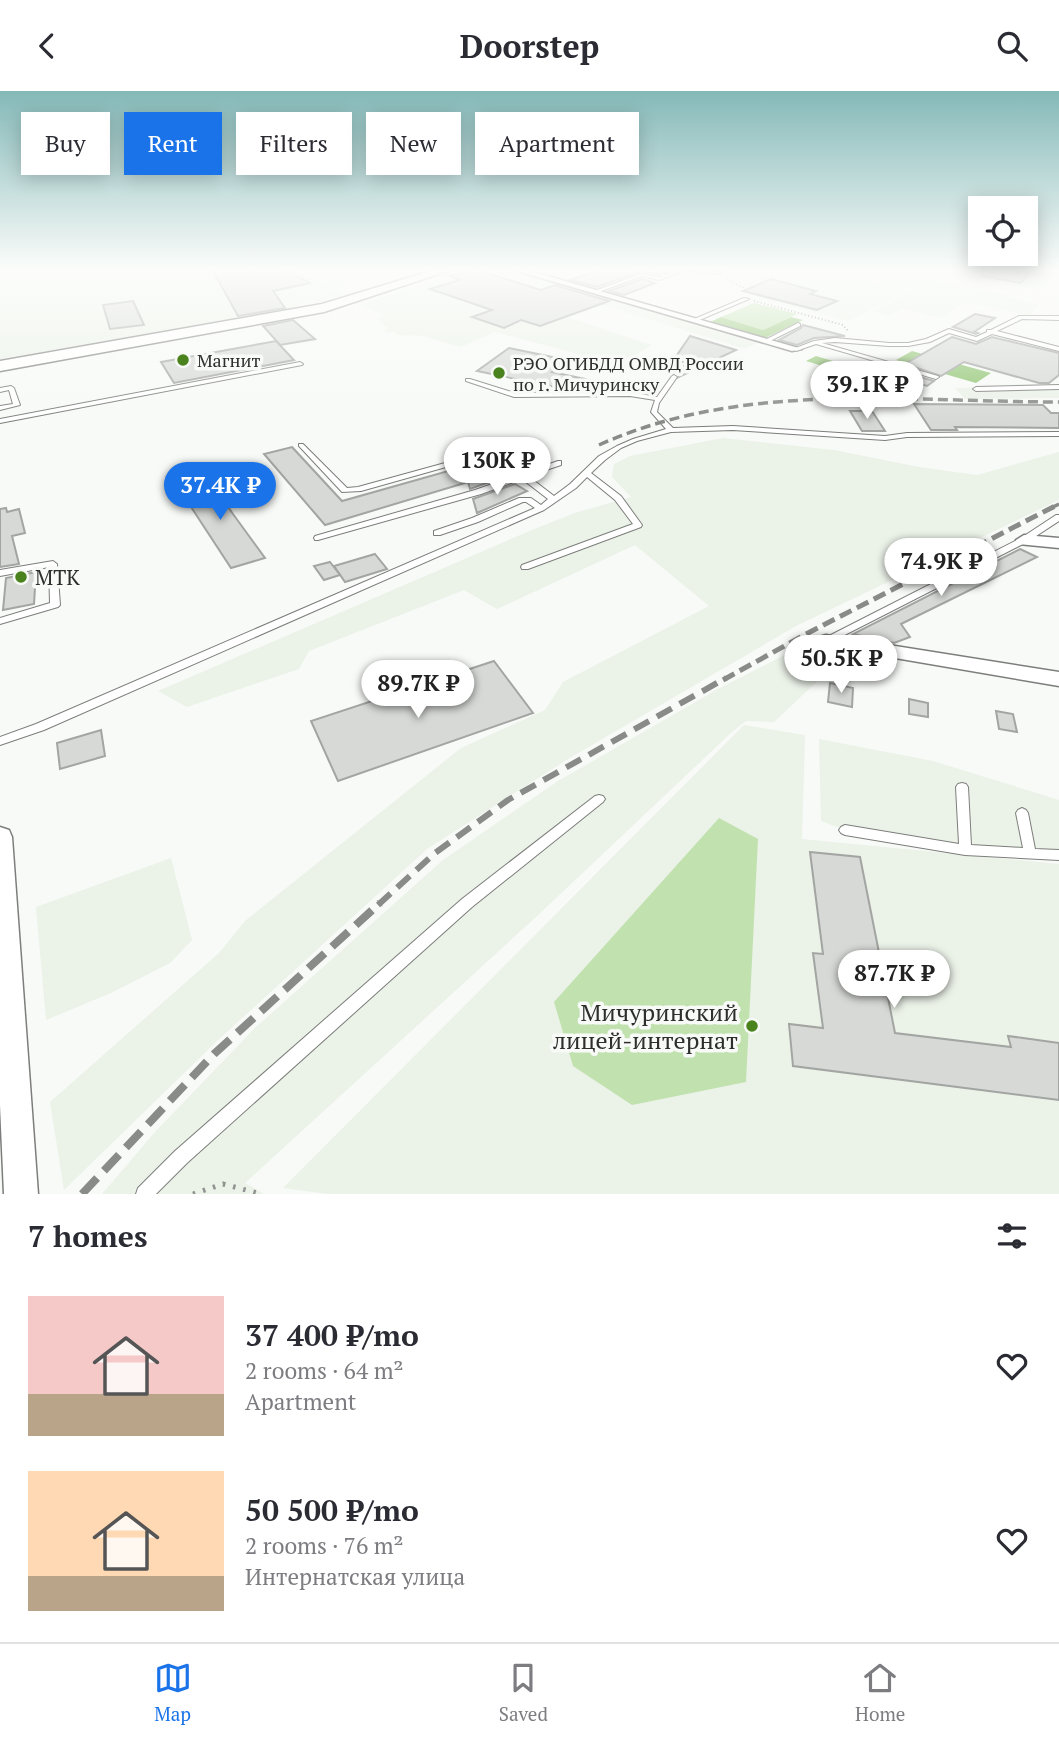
<!DOCTYPE html>
<html lang="en">
<head>
<meta charset="utf-8">
<style>
	body { margin:0; font-family:"PT Serif",serif; background:#f2f2f3; color:#2b2b33; height:100vh; display:flex; flex-direction:column; font-size:26px; white-space:nowrap }
	* { box-sizing:border-box; margin:0 }
	p { font-size:23px; color:#7c7c81 }
	.icon { flex:none; width:38px; height:38px; fill:none; stroke:currentColor; stroke-width:2; stroke-linecap:round; stroke-linejoin:round }
	.map { position:relative; height:1103px; overflow:hidden }
	.sheet { display:flex; flex-direction:column; background:#fff; flex:1 }
	.sheet>* { flex:none }
	.top-card { position:absolute; left:21px; top:21px; width:700px; height:63px; display:flex; gap:14px }
	.tools { position:absolute; left:968px; top:105px; display:grid; gap:14px }
	.tools a { display:grid; place-items:center; width:70px; height:70px; border-radius:0px; background:#fff; box-shadow:0 4px 18px #0003; font-size:35px }
	.price { position:absolute; translate:-50% -60px; padding:0 16px; border-radius:24px; background:#fff; color:#222; font-size:23px; line-height:46px; filter:drop-shadow(0 2px 4px #0008) }
	.price::after { content:''; position:absolute; left:50%; top:42px; width:21px; height:16px; margin-left:-10px; background:inherit; clip-path:polygon(0 0,100% 0,50% 100%) }
	.price.selected { background:#1a73e8; color:#fff }
	ul { padding:0; list-style:none }
	li { display:flex; align-items:center; gap:21px; height:175px; padding:0 28px }
	li span { display:grid; place-items:center; flex:none; width:196px; height:140px; border-radius:0px; color:#555 }
	li>.icon { margin-inline-start:auto }
	span .icon { width:84px; height:84px; fill:#fffc; stroke-width:1 }
	li b { font-size:30px }
	h2 { display:flex; justify-content:space-between; align-items:center; height:84px; padding:0 28px; font-size:30px }
	.pill { padding:0 24px; border-radius:0px; background:#fff; box-shadow:0 4px 18px #0003; font-size:24px; line-height:63px }
	.pill.selected { background:#1a73e8; color:#fff }
	header { display:flex; justify-content:space-between; align-items:center; height:91px; padding:0 28px; background:#fff; font-size:32px; font-weight:600 }
	.tab-bar { display:flex; justify-content:space-around; align-items:center; height:98px; border-top:2px solid #e1e1e2; background:#fff; font-size:19px; color:#7c7c81 }
	.tab-bar a { display:grid; justify-items:center; gap:4px }
	.tab-bar .selected { color:#1a73e8 }
	.map>svg:first-child { display:block }
	.built { fill:#ebf2e8 }
	.green { fill:#c1e1af }
	.forest { fill:#92c574 }
	.building { fill:#d7d9d6; stroke:#a3a5a2; stroke-width:2 }
	.lines { fill:none; stroke-linecap:round; stroke-linejoin:round }
	.service-casing { stroke:#7c7e7b; stroke-width:2 }
	.minor-casing { stroke:#7c7e7b; stroke-width:3 }
	.tertiary-casing { stroke:#7c7e7b; stroke-width:3 }
	.path-far1 { stroke:#919390; stroke-width:2; stroke-dasharray:1 2.5; stroke-linecap:butt }
	.path { stroke:#919390; stroke-width:5; stroke-dasharray:2.5 8; stroke-linecap:butt }
	.service { fill:#fff; fill-rule:evenodd }
	.minor { fill:#fff; fill-rule:evenodd }
	.tertiary { fill:#fff; fill-rule:evenodd }
	.rail-far3 { stroke:#898b88; stroke-width:3.5; stroke-dasharray:10 5; stroke-linecap:butt }
	.rail-far2 { stroke:#898b88; stroke-width:5; stroke-dasharray:13 6; stroke-linecap:butt }
	.rail-far1 { stroke:#898b88; stroke-width:6; stroke-dasharray:17 9; stroke-linecap:butt }
	.rail { stroke:#898b88; stroke-width:8; stroke-dasharray:22 10; stroke-linecap:butt }
	.poi-dot { fill:#4a831d; stroke:#f8faf7; stroke-width:2.5 }
	.labels { text-anchor:middle; dominant-baseline:central; stroke-width:7; stroke-linejoin:round; paint-order:stroke }
	.far-poi-label { font-size:18px; fill:#2e2f2d; stroke:#f8faf7; text-anchor:start }
	.poi-label { font-size:21px; fill:#2e2f2d; stroke:#f8faf7; text-anchor:start }
	.near-poi-label { font-size:24px; fill:#2e2f2d; stroke:#f8faf7; text-anchor:end }
</style>
</head>
<body>
<header><svg class="icon" aria-label="back" viewBox="0 0 24 24"><path d="M15 5l-7 7 7 7"/></svg>Doorstep<svg class="icon" aria-label="search" viewBox="0 0 24 24"><circle cx="10" cy="10" r="6"/><path d="M15 15l6 6"/></svg></header>
<div class="map">
<svg width="1059" height="1103" viewBox="0 0 1059 1103">
	<rect width="100%" height="100%" fill="#f8faf7"/>
	<g class="built">
		<polygon points="0,178 293,178 344,203 322,211 311,208 294,215 295,219 0,268"/>
		<polygon points="297,178 399,178 336,195"/>
		<polygon points="505,178 757,252 745,258 489,179"/>
		<polygon points="784,178 818,178 909,200 848,230 757,206 766,201 743,195"/>
		<polygon points="828,178 913,178 915,187 990,200 1039,214 1032,222 1026,224 966,211 940,227 904,217 888,225 873,220 912,200 911,197"/>
		<polygon points="921,178 1059,178 1040,199"/>
		<polygon points="447,186 652,254 619,274 495,241 461,256 423,245 397,244 395,240 388,242 383,240 388,237 376,228 383,223 358,214"/>
		<polygon points="1059,295 1059,307 965,308 955,297"/>
		<polygon points="723,347 834,359 919,376 977,384 1059,361 1059,409 796,535 568,668 427,758 216,951 64,1099 50,1011 219,862 245,830 461,657 545,619 563,591 709,515 635,454 497,518 464,499 309,560 299,578 187,616 158,600 532,439 575,422 631,406 612,386 614,373 630,365"/>
		<polygon points="816,548 844,565 774,631 746,630 733,640 536,826 245,1092 264,1103 102,1103 155,1041 255,937 443,769 558,690 718,598"/>
		<polygon points="744,634 805,644 802,748 1059,773 1059,1103 328,1103 283,1097"/>
		<polygon points="819,648 933,670 1059,709 1059,764 965,759 845,739 821,730"/>
		<polygon points="171,767 192,849 170,872 111,902 46,929 36,816"/>
	</g>
	<g class="green">
		<polygon points="754,212 797,223 763,239 721,226"/>
		<polygon points="719,727 758,748 746,991 632,1014 573,975 554,911"/>
	</g>
	<g class="forest">
		<polygon points="721,226 763,239 791,226 803,229 765,247 710,231"/>
		<polygon points="912,260 991,282 976,292 896,269"/>
		<polygon points="816,265 881,284 872,290 806,270"/>
	</g>
	<g class="building">
		<polygon points="212,178 284,178 310,192 273,200 285,217 238,225"/>
		<polygon points="474,178 541,199 555,194 609,210 540,235 521,229 504,237 472,226 492,219 430,198 460,189 449,185"/>
		<polygon points="595,178 674,178 659,183 639,181 597,196 570,189 594,181"/>
		<polygon points="983,178 1032,178 1021,192 982,185"/>
		<polygon points="642,188 655,192 624,204 609,200"/>
		<polygon points="771,188 816,200 810,203 837,210 817,219 743,200"/>
		<polygon points="133,210 144,234 110,238 103,214"/>
		<polygon points="975,223 995,227 974,241 978,242 976,243 953,236"/>
		<polygon points="293,229 315,248 280,254 263,235"/>
		<polygon points="803,234 845,245 814,247 797,254 779,249 801,237"/>
		<polygon points="690,245 736,259 679,286 686,271 673,270"/>
		<polygon points="952,246 976,253 992,246 1059,262 1059,284 1049,292 1039,292 964,271 941,285 905,273"/>
		<polygon points="276,250 294,269 174,292 161,271"/>
		<polygon points="509,257 567,269 552,281 585,288 569,299 477,280"/>
		<polygon points="895,279 934,290 927,295 888,283"/>
		<polygon points="914,313 1043,314 1051,322 1059,322 1059,337 955,336 957,339 931,339"/>
		<polygon points="850,320 872,320 885,340 862,340"/>
		<polygon points="292,356 342,410 487,369 504,382 498,383 503,386 470,398 468,391 325,434 264,363"/>
		<polygon points="207,385 233,423 265,467 231,477 176,393"/>
		<polygon points="515,393 527,400 477,422 473,408"/>
		<polygon points="6,417 7,421 19,418 25,442 12,445 19,473 0,476 0,418"/>
		<polygon points="1020,458 1037,466 901,533 910,546 894,552 853,543"/>
		<polygon points="375,463 387,478 345,491 334,475"/>
		<polygon points="330,471 340,484 324,489 314,475"/>
		<polygon points="36,481 34,513 3,519 6,487"/>
		<polygon points="494,570 533,622 338,690 311,630"/>
		<polygon points="830,592 853,597 852,616 828,611"/>
		<polygon points="909,608 928,612 928,626 909,623"/>
		<polygon points="996,620 1013,623 1017,641 999,638"/>
		<polygon points="101,639 105,665 60,678 57,652"/>
		<polygon points="810,761 860,766 895,942 1011,956 1008,945 1059,952 1059,1009 793,975 789,933 823,937 813,862 823,863"/>
	</g>
	<g class="lines">
		<defs>
			<g id="service">
				<polygon points="683,178 716,181 723,178 728,178 716,183 686,179 659,189 642,185 596,202 592,201 640,183 659,186"/>
				<polygon points="744,207 749,208 697,230 692,229"/>
				<polygon points="1019,225 1059,225 1059,229 1022,228 997,240 1059,256 1059,260 992,243 977,250 949,242 930,251 908,255 889,255 835,251 822,252 938,285 939,286 936,288 816,253 796,260 793,258 814,250 835,247 889,252 908,252 926,248 949,238 976,246 987,241 987,239 991,239"/>
				<polygon points="798,232 800,233 800,235 768,251 763,250"/>
				<polygon points="300,271 303,273 302,274 0,332 0,328"/>
				<polygon points="674,284 677,286 659,312 657,321 673,337 733,335 885,345 907,342 1059,341 1059,345 907,346 885,349 733,339 671,341 637,350 621,357 605,369 591,382 621,405 642,434 641,436 528,478 522,478 521,476 522,474 633,433 615,409 587,386 576,397 544,419 44,639 0,654 0,646 36,633 535,417 526,411 523,411 478,431 440,444 434,444 434,440 472,427 519,407 531,407 541,414 548,408 522,388 481,403 318,449 315,449 314,447 315,445 475,399 518,384 497,368 485,365 361,400 342,401 299,355 299,353 303,353 347,397 358,396 485,361 502,364 524,382 558,370 561,370 561,374 528,385 554,405 570,393 599,365 617,355 633,348 666,338 651,321 655,309 630,305 514,306 466,290 466,288 470,288 515,302 630,301 657,306 672,285"/>
				<polygon points="1059,294 1059,298 976,300 973,298 976,296"/>
				<polygon points="11,295 14,297 20,314 0,319 0,315 13,313 9,299 0,301 0,297"/>
				<polygon points="1056,424 1059,424 1059,430 1027,451 829,552 823,552 821,550 823,548 1021,447"/>
				<polygon points="53,470 57,473 60,514 58,516 0,533 0,527 50,512 49,476 0,485 0,479"/>
				<polygon points="962,692 966,693 968,696 971,754 1023,757 1016,722 1018,719 1022,717 1026,719 1028,722 1035,758 1059,759 1059,769 965,764 845,744 841,742 839,739 841,736 845,734 959,753 956,696 958,693"/>
				<polygon points="599,704 603,705 605,708 603,711 472,816 187,1072 156,1103 136,1103 138,1097 175,1060 462,808 595,705"/>
			</g>
			<g id="minor">
				<polygon points="510,178 523,178 802,258 792,260"/>
				<polygon points="1024,444 1059,447 1059,457 1018,453 1016,449"/>
				<polygon points="826,544 1059,581 1059,595 819,554 816,550 819,546"/>
				<polygon points="0,736 9,739 12,746 38,1103 4,1103 0,1014"/>
			</g>
			<polygon id="tertiary" points="437,178 454,178 324,221 0,280 0,270 322,213"/>
		</defs>
		<use href="#service" class="service-casing"/>
		<use href="#minor" class="minor-casing"/>
		<use href="#tertiary" class="tertiary-casing"/>
		<g class="path-far1">
			<polyline points="1050,178 1059,181"/>
			<polyline points="459,181 470,178"/>
			<polyline points="727,188 745,198"/>
			<polyline points="754,210 843,234 848,240"/>
		</g>
		<polyline class="path" points="193,1103 223,1093 261,1103"/>
		<use href="#service" class="service"/>
		<use href="#minor" class="minor"/>
		<use href="#tertiary" class="tertiary"/>
		<g class="rail-far3">
			<path d="M 599,354 C 742,289 906,311 1059,311"/>
			<polyline points="1053,416 1059,413"/>
		</g>
		<polyline class="rail-far2" points="723,589 806,543 1057,414"/>
		<polyline class="rail-far1" points="378,814 435,762 508,709 726,587"/>
		<polyline class="rail" points="82,1103 214,963 380,812"/>
	</g>
	<linearGradient id="sky" x2="0" y2="1"><stop stop-color="#84b9b8"/><stop offset="0.54" stop-color="#fcfdfb"/><stop offset="1" stop-color="#fcfdfb" stop-opacity="0"/></linearGradient>
	<rect width="1059" height="332" fill="url(#sky)"/>
	<g class="poi-dot">
		<circle cx="183" cy="269" r="7"/>
		<circle cx="499" cy="282" r="7"/>
		<circle cx="21" cy="486" r="7"/>
		<circle cx="752" cy="935" r="7"/>
	</g>
	<g class="labels">
		<g class="far-poi-label">
			<text x="197" y="269">Магнит</text>
			<text x="513" y="272">РЭО ОГИБДД ОМВД России<tspan x="513" dy="21">по г. Мичуринску</tspan></text>
		</g>
		<g class="poi-label">
			<text x="35" y="486">МТК</text>
		</g>
		<g class="near-poi-label">
			<text x="738" y="921">Мичуринский<tspan x="738" dy="28">лицей-интернат</tspan></text>
		</g>
	</g>
</svg>
<div class="tools">
<a><svg class="icon" aria-label="locate" viewBox="0 0 24 24"><circle cx="12" cy="12" r="6"/><path d="M12 2v4M12 18v4M2 12h4M18 12h4"/></svg></a>
</div>
<b class="price" style="left:867px;top:330px">39.1K ₽</b>
<b class="price" style="left:497px;top:406px">130K ₽</b>
<b class="price selected" style="left:220px;top:431px">37.4K ₽</b>
<b class="price" style="left:941px;top:507px">74.9K ₽</b>
<b class="price" style="left:841px;top:604px">50.5K ₽</b>
<b class="price" style="left:418px;top:629px">89.7K ₽</b>
<b class="price" style="left:894px;top:919px">87.7K ₽</b>
<div class="top-card">
<a class="pill">Buy</a>
<a class="pill selected">Rent</a>
<a class="pill">Filters</a>
<a class="pill">New</a>
<a class="pill">Apartment</a>
</div>
</div>
<section class="sheet">
<h2>7 homes<svg class="icon" aria-label="filters" viewBox="0 0 24 24"><path d="M4 7h16M4 17h16"/><circle cx="9" cy="7" r="2"/><circle cx="15" cy="17" r="2"/></svg></h2>
<ul>
<li><span style="background:linear-gradient(#f6c9c9 70%,#b9a48a 0)"><svg class="icon" aria-label="home" viewBox="0 0 24 24"><path d="M3 11l9-7 9 7M6 9v11h12V9"/></svg></span><div><b>37 400 ₽/mo</b><p>2 rooms · 64 m²</p><p>Apartment</p></div><svg class="icon" aria-label="heart" viewBox="0 0 24 24"><path d="M12 20l-8-8c-3-5 5-10 8-4 3-6 11-1 8 4z"/></svg></li>
<li><span style="background:linear-gradient(#ffd9b3 75%,#b9a48a 0)"><svg class="icon" aria-label="home" viewBox="0 0 24 24"><path d="M3 11l9-7 9 7M6 9v11h12V9"/></svg></span><div><b>50 500 ₽/mo</b><p>2 rooms · 76 m²</p><p>Интернатская улица</p></div><svg class="icon" aria-label="heart" viewBox="0 0 24 24"><path d="M12 20l-8-8c-3-5 5-10 8-4 3-6 11-1 8 4z"/></svg></li>
</ul>
</section>
<nav class="tab-bar">
<a class="selected"><svg class="icon" aria-label="map" viewBox="0 0 24 24"><path d="M3 6l6-2 6 2 6-2v14l-6 2-6-2-6 2zM9 4v14M15 6v14"/></svg>Map</a>
<a><svg class="icon" aria-label="saved" viewBox="0 0 24 24"><path d="M7 4h10v16l-5-4-5 4z"/></svg>Saved</a>
<a><svg class="icon" aria-label="home" viewBox="0 0 24 24"><path d="M3 11l9-7 9 7M6 9v11h12V9"/></svg>Home</a>
</nav>
</body>
</html>
